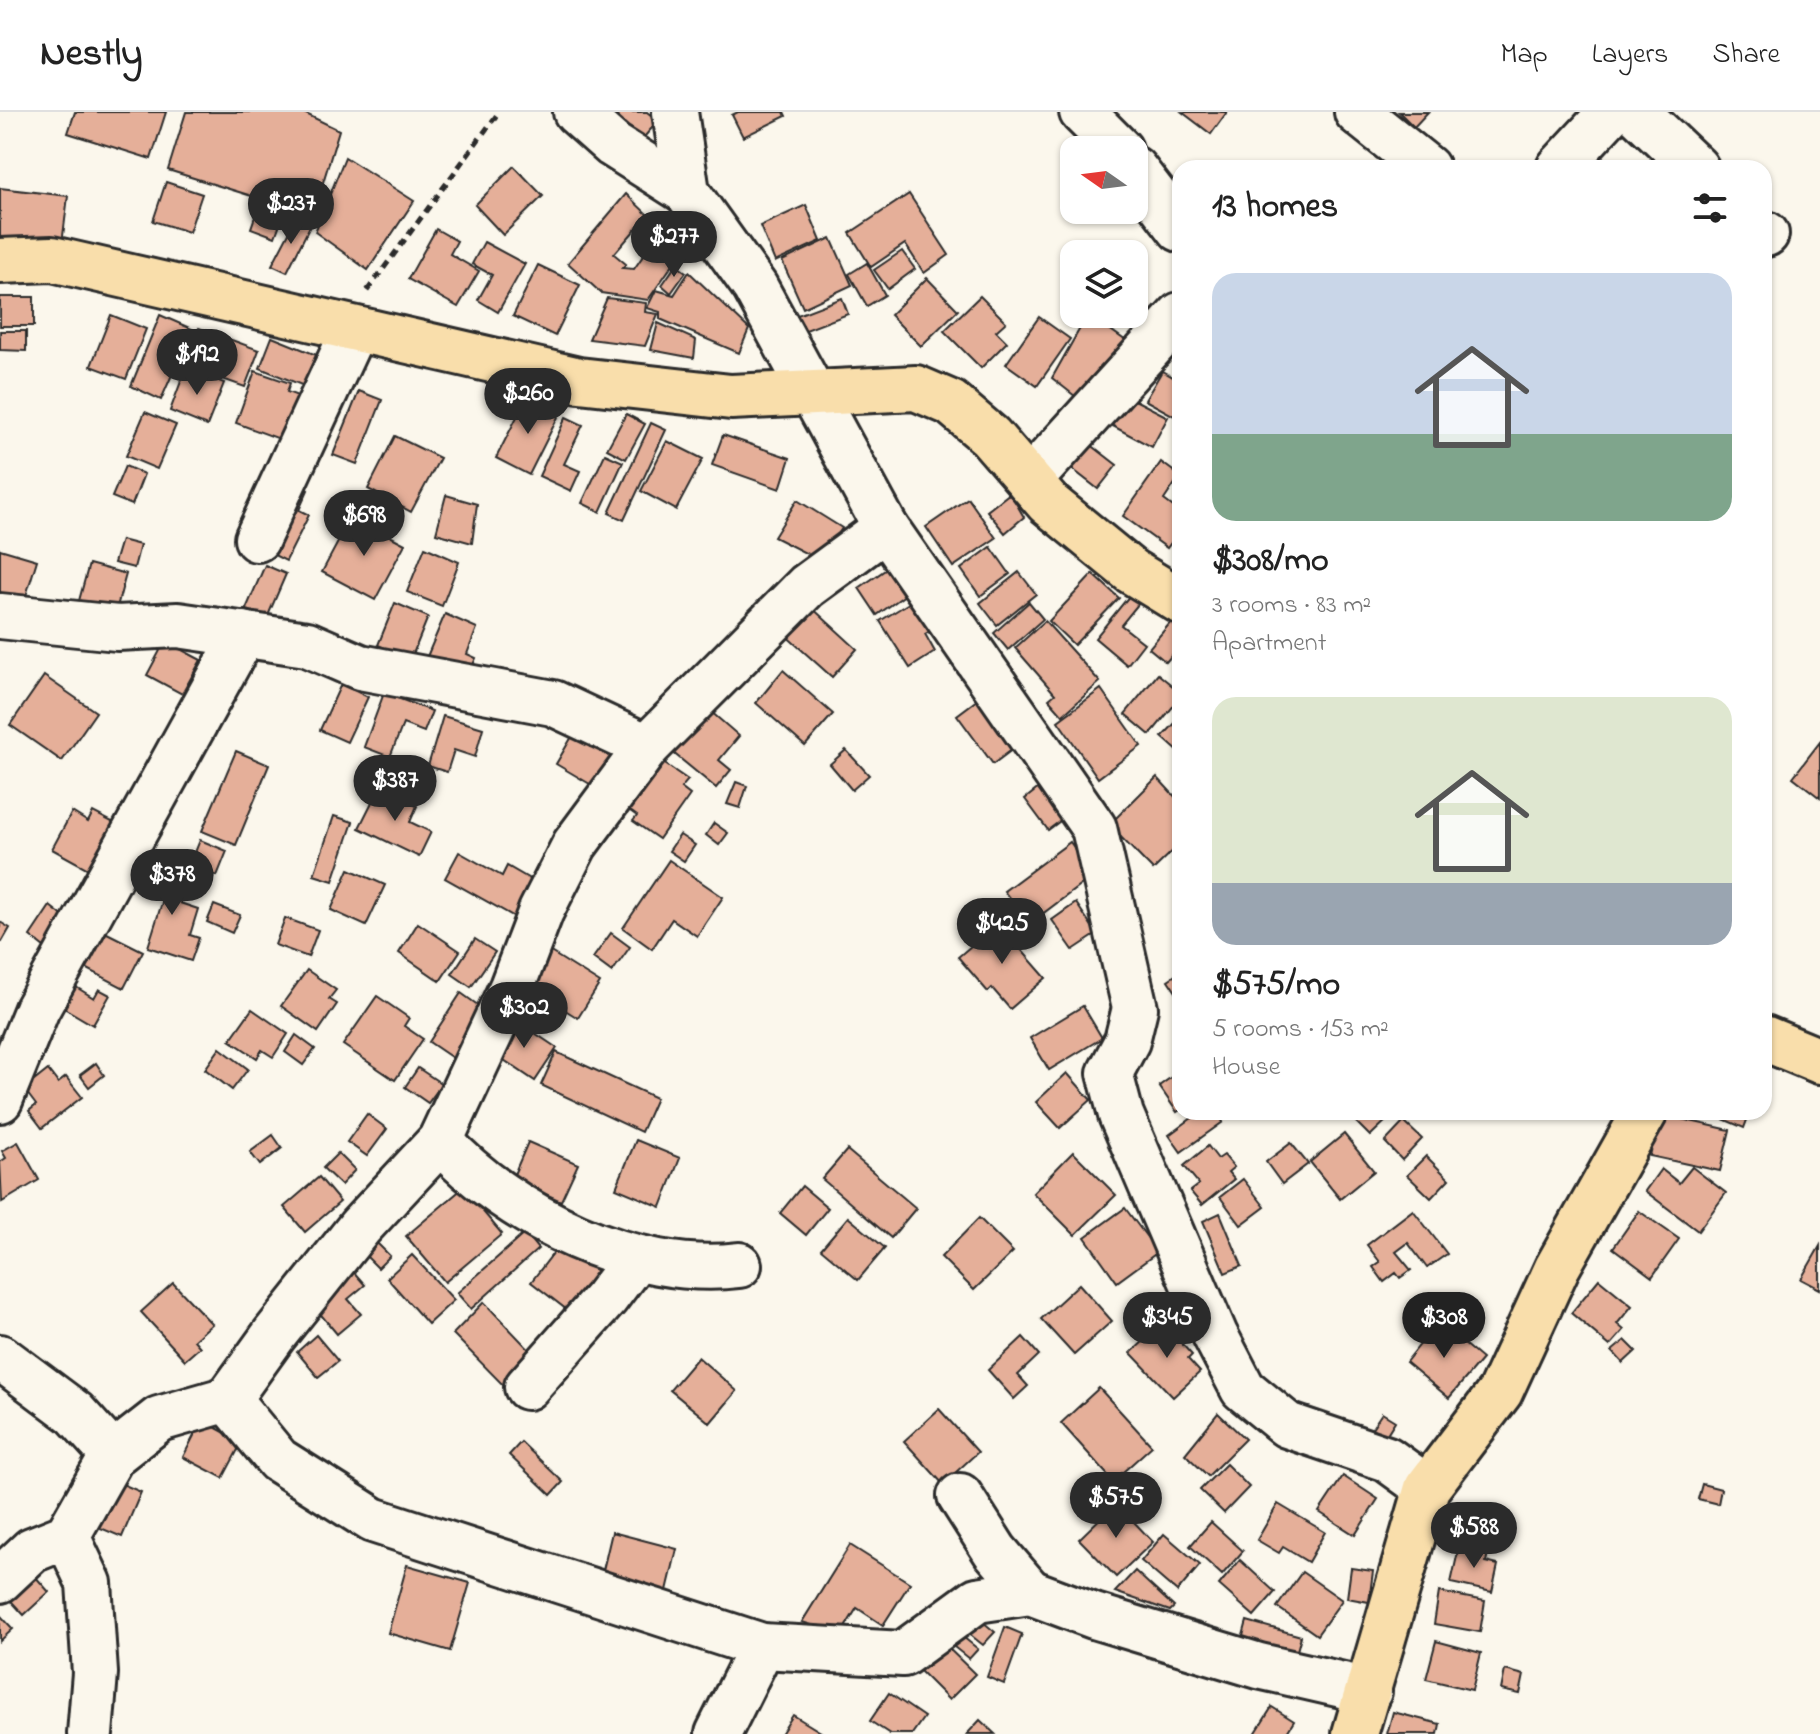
<!DOCTYPE html>
<html lang="en">
<head>
<meta charset="utf-8">
<style>
	body { margin:0; font-family:"Indie Flower",sans-serif; background:#f6f6f6; color:#222; height:100vh; display:flex; flex-direction:column; font-size:30px; white-space:nowrap }
	* { box-sizing:border-box; margin:0 }
	p { font-size:26px; color:#767676 }
	.icon { flex:none; width:44px; height:44px; fill:none; stroke:currentColor; stroke-width:2; stroke-linecap:round; stroke-linejoin:round }
	.map { position:relative; flex:1; overflow:hidden }
	.sheet { position:absolute; left:1172px; top:48px; width:600px; height:960px; display:flex; flex-direction:column; background:#fff; border-radius:24px; box-shadow:0 2px 6px #0004 }
	.sheet>* { flex:none }
	.needle { width:52px; rotate:284deg }
	.buttons { position:absolute; left:1060px; top:24px; display:grid; gap:16px }
	.buttons a { display:grid; place-items:center; width:88px; height:88px; border-radius:16px; background:#fff; box-shadow:0 2px 6px #0004; font-size:40px }
	.price { position:absolute; translate:-50% -68px; padding:0 18px; border-radius:28px; background:#2b2b2b; color:#fff; font-size:26px; line-height:52px; filter:drop-shadow(0 2px 4px #0008) }
	.price::after { content:''; position:absolute; left:50%; top:48px; width:24px; height:18px; margin-left:-12px; background:inherit; clip-path:polygon(0 0,100% 0,50% 100%) }
	.price.selected { background:#222; color:#fff }
	ul { padding:0; list-style:none }
	li { display:grid; align-content:center; gap:16px; height:424px; padding:0 40px }
	li span { display:grid; place-items:center; height:248px; border-radius:24px; color:#555 }
	li>.icon { margin-inline-start:auto }
	span .icon { width:144px; height:144px; fill:#fffc; stroke-width:1 }
	li b { font-size:34px }
	h2 { display:flex; justify-content:space-between; align-items:center; height:96px; padding:0 40px; font-size:34px }
	header { display:flex; align-items:center; gap:48px; box-sizing:border-box; height:112px; padding:0 40px; background:#fff; border-bottom:2px solid #e0e0e0 }
	header strong { font-size:38px }
	nav { display:flex; gap:44px; margin-inline-start:auto; font-size:28px }
	.map>svg:first-child { display:block }
	.building { fill:#e5af99; stroke:#2b2b2b; stroke-width:2 }
	.lines { fill:none; stroke-linecap:round; stroke-linejoin:round }
	.minor-casing { stroke:#2b2b2b; stroke-width:50 }
	.major-casing { stroke:#2b2b2b; stroke-width:50 }
	.path { stroke:#2b2b2b; stroke-width:5; stroke-dasharray:8 6; stroke-linecap:butt }
	.minor { stroke:#fbf7ec; stroke-width:44 }
	.major { stroke:#f9deab; stroke-width:44 }
</style>
</head>
<body>
<header>
<strong>Nestly</strong>
<nav><a>Map</a><a>Layers</a><a>Share</a></nav>
</header>
<div class="map">
<svg width="1820" height="1622" viewBox="0 0 1820 1622">
	<rect width="100%" height="100%" fill="#fbf7ec"/>
	<filter id="ink" filterUnits="userSpaceOnUse"><feTurbulence type="fractalNoise" baseFrequency=".0125" numOctaves="2"/><feDisplacementMap in="SourceGraphic" scale="16" xChannelSelector="R" yChannelSelector="G"/><feConvolveMatrix kernelMatrix="1 2 1 2 8 2 1 2 1" color-interpolation-filters="sRGB"/></filter>
	<g filter="url(#ink)">
		<g class="building">
			<polygon points="75,0 166,0 151,47 68,21"/>
			<polygon points="186,0 302,0 339,18 313,103 168,58"/>
			<polygon points="602,0 647,0 658,9 638,32"/>
			<polygon points="738,0 784,0 786,4 743,25 732,3"/>
			<polygon points="1182,0 1227,0 1211,22"/>
			<polygon points="1399,0 1428,0 1414,15"/>
			<polygon points="345,45 414,89 368,158 315,120"/>
			<polygon points="514,54 543,84 503,123 475,93"/>
			<polygon points="166,70 202,82 189,120 153,109"/>
			<polygon points="0,76 68,84 62,132 0,125"/>
			<polygon points="626,82 648,103 614,142 626,152 622,156 634,157 658,122 682,139 648,188 601,181 568,151"/>
			<polygon points="909,82 949,143 924,161 905,132 871,155 850,121"/>
			<polygon points="259,93 284,101 275,125 251,116"/>
			<polygon points="806,93 821,129 775,150 760,114"/>
			<polygon points="296,107 310,114 287,160 272,153"/>
			<polygon points="436,117 457,129 450,142 479,159 458,195 408,167"/>
			<polygon points="831,126 852,173 803,196 782,149"/>
			<polygon points="484,130 525,152 498,200 478,188 492,163 472,152"/>
			<polygon points="902,139 915,157 888,177 874,158"/>
			<polygon points="867,151 885,183 867,194 849,162"/>
			<polygon points="538,153 580,173 555,224 513,204"/>
			<polygon points="676,153 686,160 671,181 662,173"/>
			<polygon points="689,160 749,217 739,241 660,207 660,200 647,196 656,178 674,183"/>
			<polygon points="927,166 958,198 921,234 890,203"/>
			<polygon points="980,184 1006,210 996,219 1007,230 981,256 944,219"/>
			<rect x="0" y="185" width="34" height="29"/>
			<polygon points="607,186 646,191 645,200 658,202 645,234 589,227"/>
			<polygon points="842,186 848,202 798,221 792,205"/>
			<polygon points="1088,202 1143,241 1090,296 1052,266"/>
			<polygon points="111,203 146,217 126,267 91,254"/>
			<polygon points="160,203 192,217 161,288 131,274"/>
			<polygon points="1039,205 1070,227 1037,274 1006,252"/>
			<polygon points="658,211 696,228 694,246 651,238"/>
			<polygon points="199,216 259,238 245,275 186,254"/>
			<polygon points="0,219 26,219 26,239 0,238"/>
			<polygon points="272,225 334,250 321,281 260,256"/>
			<polygon points="186,256 224,271 207,314 170,299"/>
			<polygon points="255,259 290,271 287,280 311,289 296,333 236,311"/>
			<polygon points="1162,259 1180,269 1180,298 1176,305 1145,288"/>
			<polygon points="359,279 382,288 357,352 333,343"/>
			<polygon points="1127,284 1168,305 1152,335 1111,313"/>
			<polygon points="527,285 560,301 529,363 496,346"/>
			<polygon points="145,300 176,313 157,357 126,344"/>
			<polygon points="626,302 645,312 626,347 607,337"/>
			<polygon points="566,305 583,313 564,352 580,359 571,379 539,364"/>
			<polygon points="651,311 666,318 624,408 609,401"/>
			<polygon points="723,323 790,346 780,377 712,353"/>
			<polygon points="395,324 440,346 411,400 368,377"/>
			<polygon points="667,329 703,347 676,398 641,379"/>
			<polygon points="1090,332 1117,353 1098,377 1071,356"/>
			<polygon points="605,342 623,350 600,400 582,391"/>
			<polygon points="1161,350 1180,364 1164,388 1180,400 1180,419 1167,436 1123,404"/>
			<polygon points="125,354 144,362 132,393 112,385"/>
			<polygon points="295,371 308,378 299,398 309,403 286,449 262,437"/>
			<polygon points="1010,381 1024,405 1005,421 987,399"/>
			<polygon points="446,383 477,392 472,431 436,421"/>
			<polygon points="968,386 996,426 953,455 926,415"/>
			<polygon points="797,388 842,416 821,449 774,425"/>
			<polygon points="352,404 405,432 375,488 322,460"/>
			<polygon points="121,428 140,433 134,456 114,451"/>
			<polygon points="425,435 459,450 442,494 407,480"/>
			<polygon points="991,435 1010,462 980,484 961,457"/>
			<polygon points="0,437 37,448 22,497 0,490"/>
			<polygon points="89,452 126,462 114,506 77,496"/>
			<polygon points="265,453 286,462 264,513 243,504"/>
			<polygon points="891,454 909,480 877,503 859,476"/>
			<polygon points="1019,460 1036,482 997,513 980,491"/>
			<polygon points="1093,462 1119,486 1074,533 1049,509"/>
			<polygon points="1130,483 1139,491 1121,513 1144,531 1127,553 1095,526"/>
			<polygon points="912,489 931,519 925,522 935,540 910,556 880,509"/>
			<polygon points="1029,490 1043,507 1008,538 994,521"/>
			<polygon points="395,491 428,505 411,547 378,533"/>
			<polygon points="809,493 857,537 832,565 784,522"/>
			<polygon points="445,502 477,516 467,542 476,546 465,571 423,554"/>
			<polygon points="1045,509 1100,570 1063,603 1049,587 1055,582 1015,536"/>
			<polygon points="1171,510 1180,518 1180,534 1166,550 1149,536"/>
			<polygon points="165,529 201,548 182,582 147,563"/>
			<polygon points="783,558 833,602 805,634 756,591"/>
			<polygon points="1158,562 1180,580 1180,586 1150,623 1125,602"/>
			<polygon points="44,564 96,600 62,649 10,613"/>
			<polygon points="341,572 368,585 347,630 320,618"/>
			<polygon points="1101,577 1141,634 1098,666 1058,609"/>
			<polygon points="384,581 432,599 424,620 403,612 390,645 364,635"/>
			<polygon points="981,585 1017,634 993,652 957,603"/>
			<polygon points="702,592 739,624 719,648 731,658 716,676 666,635"/>
			<polygon points="443,604 483,616 475,645 454,638 447,660 428,654"/>
			<polygon points="1180,606 1180,641 1162,625"/>
			<polygon points="574,621 613,644 595,675 556,652"/>
			<polygon points="1820,630 1820,686 1793,665"/>
			<polygon points="846,638 869,663 852,678 830,652"/>
			<polygon points="236,639 269,653 236,733 202,719"/>
			<polygon points="391,646 412,655 404,674 383,666"/>
			<polygon points="659,648 688,668 681,676 690,683 659,727 633,709 637,704 626,696"/>
			<polygon points="1157,665 1180,690 1180,732 1153,758 1109,713"/>
			<polygon points="736,670 747,674 740,696 727,692"/>
			<polygon points="1045,671 1068,703 1048,718 1025,687"/>
			<polygon points="379,676 417,694 410,710 431,720 419,745 359,716"/>
			<polygon points="72,700 88,710 93,700 116,712 90,758 52,737"/>
			<polygon points="334,704 353,710 333,769 314,763"/>
			<polygon points="714,711 728,721 719,733 706,723"/>
			<polygon points="680,723 695,733 684,749 669,739"/>
			<polygon points="200,728 227,739 217,764 190,753"/>
			<polygon points="1070,730 1094,763 1029,812 1004,779"/>
			<polygon points="459,740 502,764 507,754 540,773 520,808 445,766"/>
			<polygon points="669,748 723,785 697,824 672,807 652,837 623,816"/>
			<polygon points="145,756 187,769 180,791 198,797 190,823 199,826 191,849 148,835 165,781 139,773"/>
			<polygon points="349,757 385,773 366,814 331,798"/>
			<polygon points="1076,791 1097,822 1073,838 1052,808"/>
			<polygon points="214,793 240,803 232,821 207,810"/>
			<polygon points="50,794 64,805 44,835 30,824"/>
			<polygon points="285,806 318,818 308,845 275,833"/>
			<polygon points="0,810 10,816 2,830 0,829"/>
			<polygon points="418,811 460,839 440,869 399,841"/>
			<polygon points="998,811 1046,866 1010,897 992,876 988,880 958,845"/>
			<polygon points="97,816 143,839 124,876 78,852"/>
			<polygon points="611,821 630,835 612,860 593,846"/>
			<polygon points="475,827 495,840 471,875 452,862"/>
			<polygon points="549,839 600,871 578,906 528,875"/>
			<polygon points="307,858 336,878 329,887 337,892 318,920 281,894"/>
			<polygon points="1180,860 1180,886 1168,868"/>
			<polygon points="76,875 94,886 99,877 110,883 93,913 64,896"/>
			<polygon points="461,881 482,896 457,949 429,930"/>
			<polygon points="377,884 409,906 404,914 423,927 395,968 343,933"/>
			<polygon points="1083,894 1102,926 1049,958 1030,926"/>
			<polygon points="252,897 288,922 273,945 262,938 257,946 230,928"/>
			<polygon points="514,907 557,936 535,969 492,940"/>
			<polygon points="296,923 315,937 303,953 285,940"/>
			<polygon points="220,936 248,957 232,978 205,957"/>
			<polygon points="556,940 656,986 641,1020 541,973"/>
			<polygon points="96,951 104,963 89,975 80,963"/>
			<polygon points="418,956 442,972 428,991 405,975"/>
			<polygon points="48,958 58,971 66,965 82,985 42,1016 29,999 36,993 24,977"/>
			<polygon points="1180,959 1180,998 1177,1000 1159,974"/>
			<polygon points="1067,961 1091,988 1060,1016 1036,990"/>
			<polygon points="1200,1000 1216,1000 1223,1010 1181,1040 1169,1023"/>
			<polygon points="1360,1000 1387,1000 1391,1004 1370,1024 1353,1007"/>
			<polygon points="1707,1000 1750,1000 1744,1016"/>
			<polygon points="367,1002 387,1017 367,1044 347,1030"/>
			<polygon points="1659,1002 1730,1018 1720,1059 1650,1044"/>
			<polygon points="1404,1010 1422,1027 1402,1048 1385,1030"/>
			<polygon points="1344,1022 1374,1059 1340,1087 1310,1050"/>
			<polygon points="273,1023 282,1036 260,1053 250,1040"/>
			<polygon points="636,1028 680,1046 661,1095 616,1076"/>
			<polygon points="18,1030 39,1068 2,1090 0,1050 6,1046 2,1039"/>
			<polygon points="528,1030 578,1052 561,1089 512,1067"/>
			<polygon points="1291,1031 1308,1052 1282,1072 1266,1050"/>
			<polygon points="1208,1034 1218,1047 1224,1043 1234,1055 1228,1060 1234,1067 1202,1093 1190,1079 1199,1072 1184,1054"/>
			<polygon points="847,1038 916,1096 891,1126 822,1067"/>
			<polygon points="1073,1040 1116,1083 1075,1123 1033,1081"/>
			<polygon points="338,1041 355,1058 341,1073 323,1056"/>
			<polygon points="1426,1044 1449,1067 1431,1086 1407,1063"/>
			<polygon points="1692,1055 1726,1081 1698,1119 1645,1079 1661,1057 1679,1071"/>
			<polygon points="319,1065 340,1090 305,1120 284,1095"/>
			<polygon points="1243,1067 1265,1095 1241,1113 1220,1085"/>
			<polygon points="802,1074 828,1096 806,1123 780,1101"/>
			<polygon points="463,1076 502,1122 445,1170 406,1124"/>
			<polygon points="1125,1096 1158,1140 1117,1170 1085,1125"/>
			<polygon points="1413,1098 1447,1142 1427,1156 1408,1131 1396,1140 1411,1158 1400,1166 1396,1161 1384,1170 1373,1155 1380,1150 1367,1133"/>
			<polygon points="1639,1099 1679,1127 1652,1165 1613,1136"/>
			<polygon points="1220,1101 1242,1154 1225,1161 1203,1109"/>
			<polygon points="848,1105 885,1136 858,1168 821,1137"/>
			<polygon points="979,1106 1013,1140 974,1178 941,1145"/>
			<polygon points="525,1121 538,1137 471,1197 457,1181"/>
			<polygon points="377,1131 390,1144 378,1156 365,1143"/>
			<polygon points="561,1131 601,1162 571,1201 531,1170"/>
			<polygon points="1820,1134 1820,1177 1801,1167"/>
			<polygon points="412,1143 454,1188 428,1212 387,1166"/>
			<polygon points="352,1158 365,1173 348,1187 361,1202 337,1222 312,1192"/>
			<polygon points="1599,1167 1632,1194 1617,1212 1624,1218 1610,1234 1571,1201"/>
			<polygon points="173,1171 212,1212 194,1228 200,1235 185,1248 141,1200"/>
			<polygon points="1079,1172 1112,1209 1074,1243 1041,1207"/>
			<polygon points="484,1190 538,1247 505,1275 453,1222"/>
			<polygon points="1438,1210 1482,1247 1449,1286 1406,1250"/>
			<polygon points="1163,1211 1192,1243 1188,1247 1200,1260 1173,1285 1131,1241"/>
			<polygon points="316,1223 338,1249 318,1265 297,1240"/>
			<polygon points="1023,1225 1039,1243 1018,1263 1028,1274 1014,1287 988,1258"/>
			<polygon points="1625,1228 1636,1239 1623,1251 1612,1239"/>
			<polygon points="698,1245 737,1279 710,1311 670,1278"/>
			<polygon points="1099,1276 1152,1334 1113,1369 1061,1311"/>
			<polygon points="939,1297 978,1340 943,1372 904,1329"/>
			<polygon points="1218,1301 1245,1327 1208,1364 1185,1342"/>
			<polygon points="1382,1301 1395,1309 1385,1325 1372,1316"/>
			<polygon points="202,1308 242,1330 223,1366 183,1345"/>
			<polygon points="521,1330 563,1370 551,1383 509,1343"/>
			<polygon points="1226,1352 1249,1375 1224,1401 1200,1378"/>
			<polygon points="1343,1364 1378,1387 1355,1423 1319,1400"/>
			<polygon points="106,1365 141,1380 122,1425 86,1410"/>
			<polygon points="1702,1372 1721,1377 1718,1392 1698,1387"/>
			<polygon points="1116,1391 1153,1430 1116,1465 1079,1427"/>
			<polygon points="1278,1392 1325,1420 1308,1450 1283,1435 1279,1441 1257,1428"/>
			<polygon points="1211,1410 1243,1439 1222,1463 1190,1434"/>
			<polygon points="612,1420 677,1437 665,1487 600,1471"/>
			<polygon points="1164,1422 1200,1453 1177,1480 1141,1449"/>
			<polygon points="850,1433 910,1471 883,1513 857,1496 841,1522 802,1510"/>
			<polygon points="1459,1435 1488,1441 1486,1450 1498,1453 1492,1480 1451,1471"/>
			<polygon points="1240,1448 1275,1480 1254,1504 1219,1473"/>
			<polygon points="407,1453 470,1471 450,1539 388,1521"/>
			<polygon points="27,1455 49,1480 24,1503 1,1478"/>
			<polygon points="1351,1456 1373,1459 1369,1490 1347,1486"/>
			<polygon points="1135,1459 1174,1495 1170,1499 1115,1480"/>
			<polygon points="1302,1460 1342,1488 1317,1523 1277,1495"/>
			<polygon points="1439,1480 1485,1489 1480,1520 1434,1512"/>
			<polygon points="970,1499 995,1520 983,1533 958,1513"/>
			<polygon points="0,1503 13,1517 0,1529"/>
			<polygon points="1247,1509 1301,1524 1294,1550 1240,1535"/>
			<polygon points="1005,1515 1022,1522 1004,1572 987,1565"/>
			<polygon points="953,1517 978,1537 969,1547 944,1527"/>
			<polygon points="940,1528 975,1562 949,1588 915,1554"/>
			<polygon points="1436,1529 1481,1541 1472,1578 1426,1567"/>
			<polygon points="1505,1558 1524,1563 1520,1582 1501,1578"/>
			<polygon points="889,1581 924,1605 912,1622 890,1622 870,1609"/>
			<polygon points="1272,1595 1294,1609 1286,1622 1255,1622"/>
			<polygon points="1393,1600 1440,1612 1438,1622 1387,1622"/>
			<polygon points="793,1603 824,1622 781,1622"/>
			<polygon points="980,1608 995,1622 967,1622"/>
		</g>
		<g class="lines">
			<defs>
				<g id="minor">
					<polyline points="576,0 613,33 687,80"/>
					<polyline points="675,0 687,80 755,175 886,416 1094,716 1135,896 1127,929 1110,961 1121,1003 1215,1223 1243,1277 1287,1313 1387,1347 1427,1376"/>
					<polyline points="1082,0 1120,38"/>
					<polyline points="1357,0 1427,56"/>
					<polyline points="1637,0 1696,56"/>
					<polyline points="1559,56 1611,0"/>
					<polyline points="1134,57 1180,117"/>
					<polyline points="1764,121 1766,122"/>
					<polyline points="1029,369 1180,203"/>
					<polyline points="257,427 354,218"/>
					<polyline points="0,504 117,516 178,513 307,532 360,555 553,591 647,635"/>
					<polyline points="0,988 37,897 244,522"/>
					<path d="M 440,1029 C 510,1105 634,1166 739,1153"/>
					<polyline points="0,1245 75,1301 113,1343"/>
					<polyline points="527,1275 606,1186 636,1146"/>
					<polyline points="228,1287 274,1223 360,1115 440,1029 512,875 541,799 575,732 647,635 807,474 886,416"/>
					<polyline points="960,1384 995,1439 1030,1480"/>
					<polyline points="67,1424 89,1471 95,1561 90,1622"/>
					<polyline points="0,1468 32,1438 67,1424 113,1343 159,1307 228,1287 278,1348 373,1408 762,1534 903,1542 977,1488 1030,1480 1094,1504 1259,1554 1369,1579"/>
					<polyline points="718,1622 762,1534"/>
				</g>
				<g id="major">
					<polyline points="0,149 52,147 579,268 731,285 916,276 951,291 990,324 1048,391 1131,459 1180,489"/>
					<polyline points="1764,926 1820,949"/>
					<polyline points="1355,1622 1427,1376 1500,1280 1557,1156 1645,1000"/>
				</g>
			</defs>
			<use href="#minor" class="minor-casing"/>
			<use href="#major" class="major-casing"/>
			<polyline class="path" points="367,179 499,0"/>
			<use href="#minor" class="minor"/>
			<use href="#major" class="major"/>
		</g>
	</g>
</svg>
<div class="buttons">
<a><svg class="needle" viewBox="-14 -14 28 28"><path d="M0-13l5 13h-10z" fill="#e53935"/><path d="M0 13l5-13h-10z" fill="#767676"/></svg></a>
<a><svg class="icon" aria-label="layers" viewBox="0 0 24 24"><path d="M12 4l9 5-9 5-9-5zM3 14l9 5 9-5"/></svg></a>
</div>
<b class="price" style="left:291px;top:134px">$237</b>
<b class="price" style="left:674px;top:167px">$277</b>
<b class="price" style="left:197px;top:285px">$192</b>
<b class="price" style="left:528px;top:324px">$260</b>
<b class="price" style="left:364px;top:446px">$698</b>
<b class="price" style="left:395px;top:711px">$387</b>
<b class="price" style="left:172px;top:805px">$378</b>
<b class="price" style="left:1002px;top:854px">$425</b>
<b class="price" style="left:524px;top:938px">$302</b>
<b class="price" style="left:1167px;top:1248px">$345</b>
<b class="price selected" style="left:1444px;top:1248px">$308</b>
<b class="price" style="left:1116px;top:1428px">$575</b>
<b class="price" style="left:1474px;top:1458px">$588</b>
<section class="sheet">
<h2>13 homes<svg class="icon" aria-label="filters" viewBox="0 0 24 24"><path d="M4 7h16M4 17h16"/><circle cx="9" cy="7" r="2"/><circle cx="15" cy="17" r="2"/></svg></h2>
<ul>
<li><span style="background:linear-gradient(#c9d6e8 65%,#7fa58c 0)"><svg class="icon" aria-label="home" viewBox="0 0 24 24"><path d="M3 11l9-7 9 7M6 9v11h12V9"/></svg></span><div><b>$308/mo</b><p>3 rooms · 83 m²</p><p>Apartment</p></div></li>
<li><span style="background:linear-gradient(#dfe7d0 75%,#9aa5b1 0)"><svg class="icon" aria-label="home" viewBox="0 0 24 24"><path d="M3 11l9-7 9 7M6 9v11h12V9"/></svg></span><div><b>$575/mo</b><p>5 rooms · 153 m²</p><p>House</p></div></li>
</ul>
</section>
</div>
</body>
</html>
